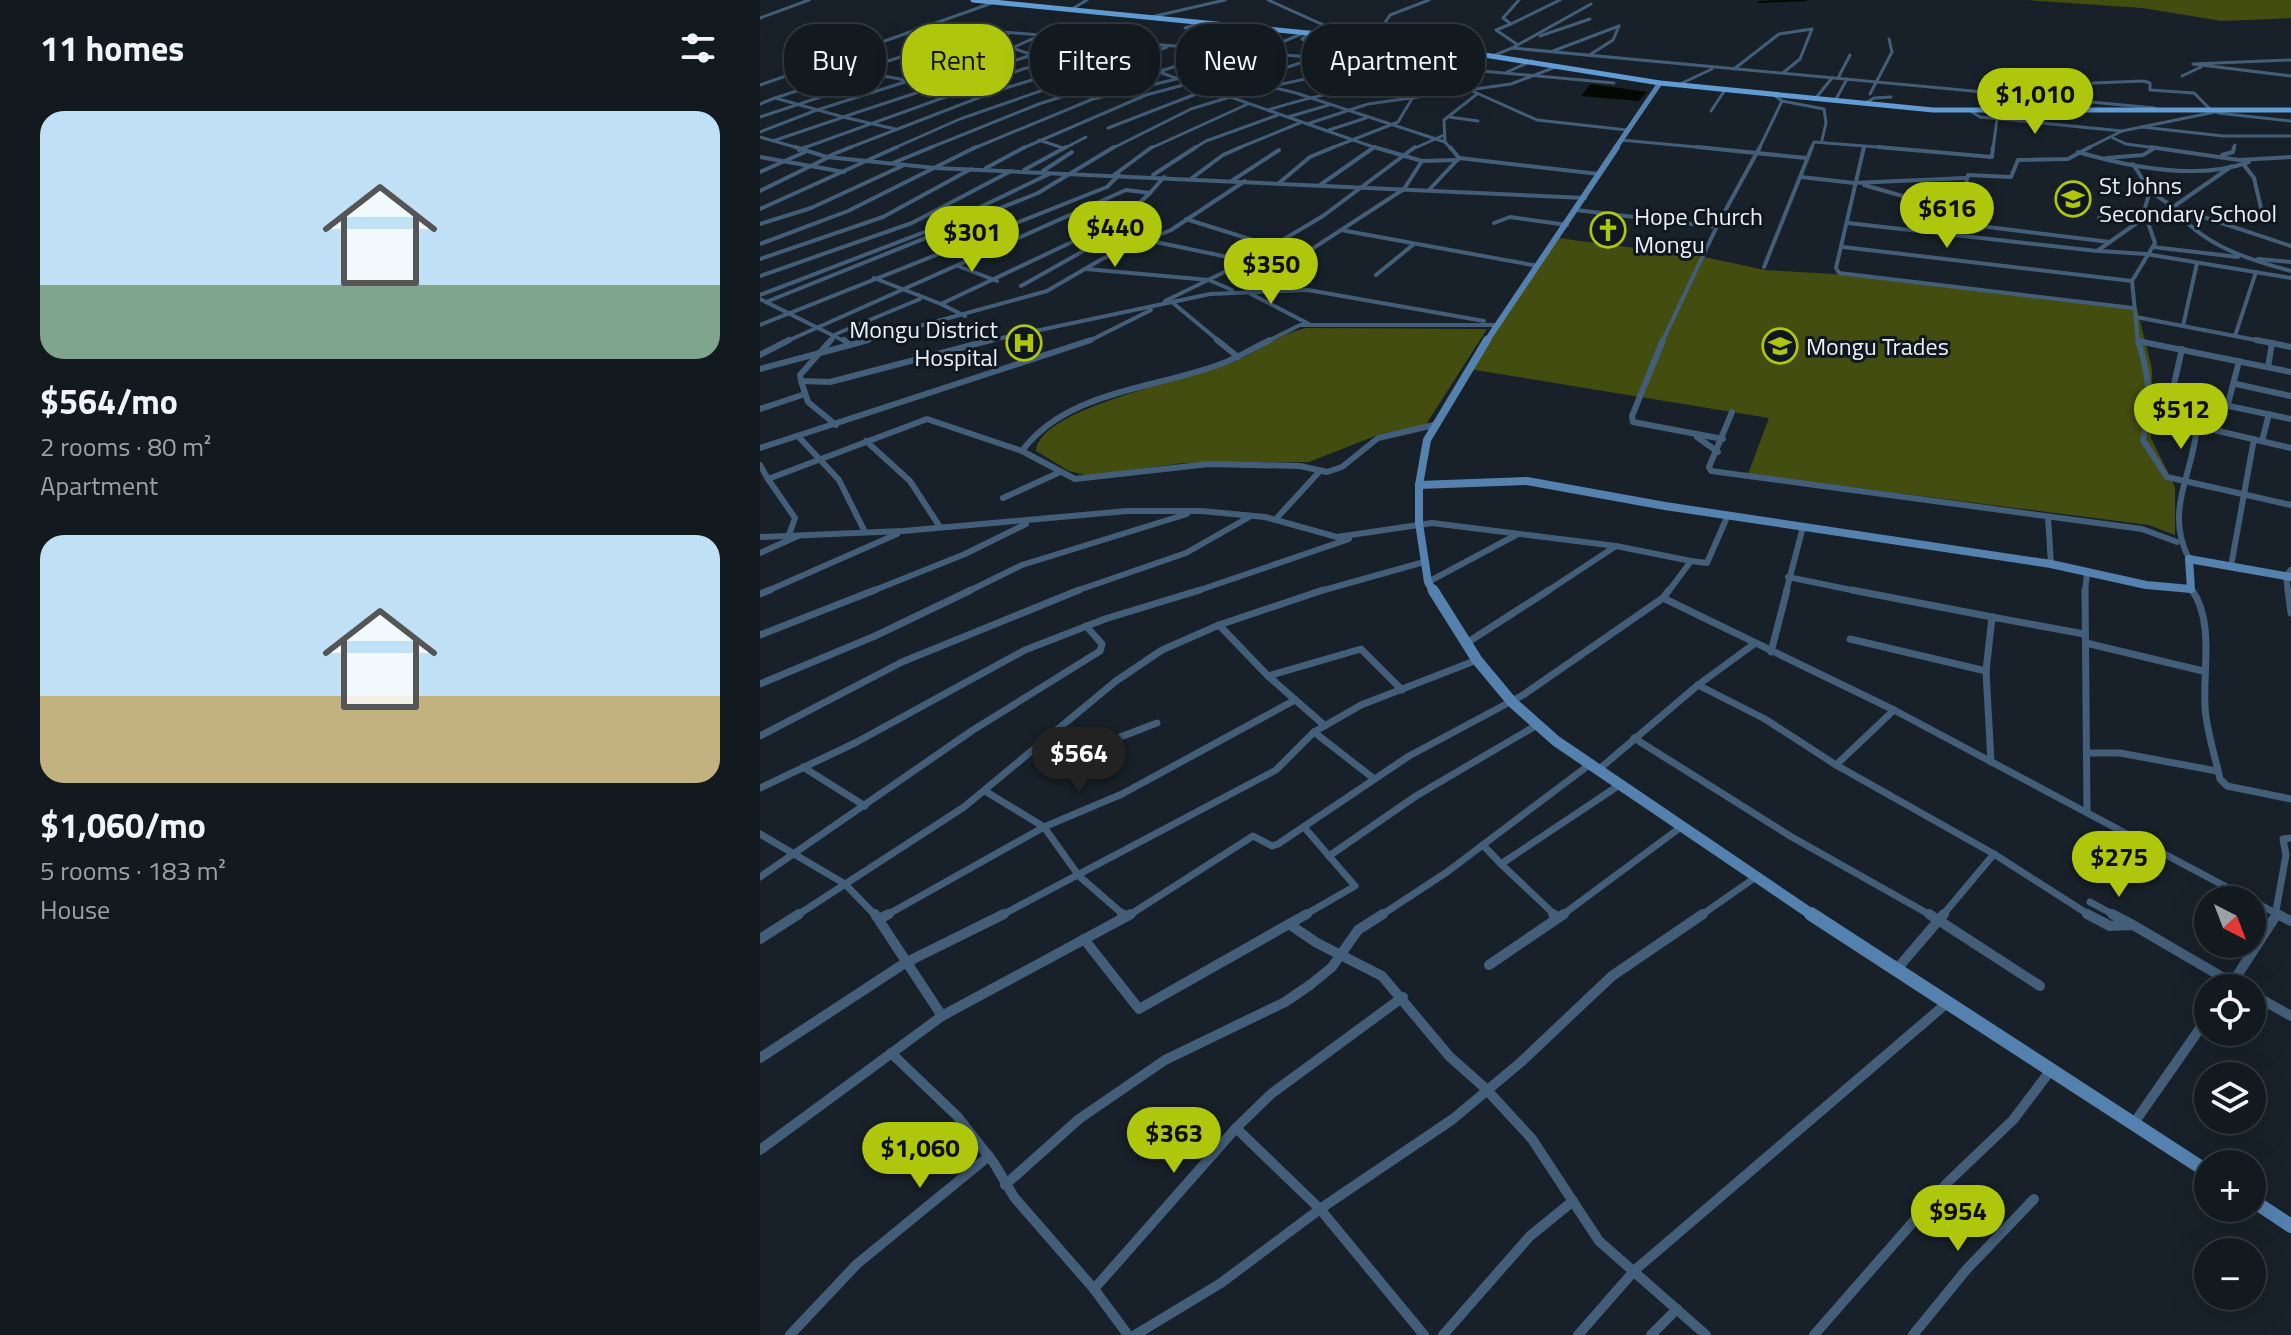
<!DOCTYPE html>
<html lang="en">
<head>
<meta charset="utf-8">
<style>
	body { margin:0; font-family:"Titillium Web",sans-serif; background:#1b2228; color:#f1f3f6; height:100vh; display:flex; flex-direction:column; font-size:30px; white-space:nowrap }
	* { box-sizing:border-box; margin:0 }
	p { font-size:26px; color:#9ca0a4 }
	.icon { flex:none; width:44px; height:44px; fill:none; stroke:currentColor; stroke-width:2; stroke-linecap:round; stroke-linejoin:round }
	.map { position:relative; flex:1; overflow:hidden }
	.details { display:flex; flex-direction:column; background:#12191f; width:760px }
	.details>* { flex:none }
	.guide { position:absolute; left:24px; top:24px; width:760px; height:72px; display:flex; gap:16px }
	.needle { width:52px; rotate:138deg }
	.buttons { position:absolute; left:1434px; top:886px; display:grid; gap:16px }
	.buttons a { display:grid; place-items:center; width:72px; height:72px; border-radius:50%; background:#12191f; box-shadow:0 8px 32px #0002,0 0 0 2px #31383d; font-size:40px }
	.price { position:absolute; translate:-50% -68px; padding:0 18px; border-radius:28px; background:#aec60c; color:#111; font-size:26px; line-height:52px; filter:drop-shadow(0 2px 4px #0008) }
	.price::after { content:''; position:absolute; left:50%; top:48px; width:24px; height:18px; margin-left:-12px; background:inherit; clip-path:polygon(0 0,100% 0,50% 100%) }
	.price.on { background:#222; color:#fff }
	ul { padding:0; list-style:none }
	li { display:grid; align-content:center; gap:16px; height:424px; padding:0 40px }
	li span { display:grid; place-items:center; height:248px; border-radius:24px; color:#555 }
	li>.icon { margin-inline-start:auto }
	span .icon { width:144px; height:144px; fill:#fffc; stroke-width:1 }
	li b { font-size:34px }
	h2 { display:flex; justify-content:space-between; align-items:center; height:96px; padding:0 40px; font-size:34px }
	.chip { padding:0 28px; border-radius:32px; background:#12191f; box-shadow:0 8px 32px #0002,0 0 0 2px #31383d; font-size:28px; line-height:72px }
	.chip.on { background:#aec60c; color:#111 }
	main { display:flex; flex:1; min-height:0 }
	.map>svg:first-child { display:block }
	.green { fill:#434d0f }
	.water { fill:#050800 }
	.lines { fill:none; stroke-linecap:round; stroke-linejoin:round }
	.stream { stroke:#050800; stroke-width:2 }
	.minor-far4 { stroke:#425e79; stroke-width:3 }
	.minor-far3 { stroke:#425e79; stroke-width:4 }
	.minor-far2 { stroke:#425e79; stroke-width:6 }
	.minor-far1 { stroke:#425e79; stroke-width:7 }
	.minor { stroke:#425e79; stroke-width:10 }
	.secondary-far4 { stroke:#5481ad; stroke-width:5 }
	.secondary-far3 { stroke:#5481ad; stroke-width:6 }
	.secondary-far2 { stroke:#5481ad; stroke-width:8 }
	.secondary-far1 { stroke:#5481ad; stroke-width:11 }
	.secondary { stroke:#5481ad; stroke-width:14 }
	.primary { stroke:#619cd5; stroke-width:5 }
	.labels { text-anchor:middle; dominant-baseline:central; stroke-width:6; stroke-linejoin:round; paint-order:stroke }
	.far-poi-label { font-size:24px; fill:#eaf0f6; stroke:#0f1720; text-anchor:start }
</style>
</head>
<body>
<main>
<section class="details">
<h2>11 homes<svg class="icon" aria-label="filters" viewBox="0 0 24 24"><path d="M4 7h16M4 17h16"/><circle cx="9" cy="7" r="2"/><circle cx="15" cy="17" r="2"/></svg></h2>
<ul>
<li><span style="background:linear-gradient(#bfe0f5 70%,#7fa58c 0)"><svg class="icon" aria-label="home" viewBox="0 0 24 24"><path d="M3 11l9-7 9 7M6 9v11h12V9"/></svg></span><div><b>$564/mo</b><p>2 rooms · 80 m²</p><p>Apartment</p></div></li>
<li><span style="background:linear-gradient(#bfe0f5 65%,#c2b280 0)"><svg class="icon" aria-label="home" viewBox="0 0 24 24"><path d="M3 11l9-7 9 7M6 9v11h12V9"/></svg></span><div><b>$1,060/mo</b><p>5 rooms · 183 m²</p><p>House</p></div></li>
</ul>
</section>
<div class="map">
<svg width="1531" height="1335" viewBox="0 0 1531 1335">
	<rect width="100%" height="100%" fill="#182129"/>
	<g class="green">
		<polygon points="1266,0 1531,0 1531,18 1462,21 1382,8"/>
		<polygon points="798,238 944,257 1005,270 1073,274 1377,308 1392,369 1391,438 1415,487 1415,535 1389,525 988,474 1009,418 709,369"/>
		<path d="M 547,328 L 727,329 L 665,426 L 620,434 L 549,462 L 423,463 L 329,476 L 309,471 L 276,451 C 279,407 437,378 474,362 C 499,351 520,333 547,328 Z"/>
	</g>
	<polygon class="water" points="831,84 887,92 879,101 821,96"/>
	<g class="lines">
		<polyline class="stream" points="999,2 1046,0"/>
		<g class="minor-far4">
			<polyline points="508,0 588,36"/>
			<polyline points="312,9 327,0"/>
			<polyline points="391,17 465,0"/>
			<polyline points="0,18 49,0"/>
			<polyline points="751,24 800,0"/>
			<polyline points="425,28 444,22"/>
			<polyline points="243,32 610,62 649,43"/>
			<polyline points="551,32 542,39 598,60"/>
			<polyline points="780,36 830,19"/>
			<polyline points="299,37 619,149"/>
			<polyline points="614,39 630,15 669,0"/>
			<polyline points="656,44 657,55 634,63 854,83"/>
			<polyline points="758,45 736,30 751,24 743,18 759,0"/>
			<polyline points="680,46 664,58 710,90 777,120 867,130"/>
			<polyline points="754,47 831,4"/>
			<polyline points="252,48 279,36"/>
			<polyline points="793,51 859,26"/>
			<polyline points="831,54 853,40 859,26"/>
			<polyline points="735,55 752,48 1395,108"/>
			<polyline points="162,58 248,34"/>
			<polyline points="558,58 610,38"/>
			<polyline points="1531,60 1433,64 1531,76"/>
			<polyline points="62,65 140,79 166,89"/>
			<polyline points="462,67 487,81 536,93 685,142"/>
			<polyline points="700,67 729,55"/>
			<polyline points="974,69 1019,34 1052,29 1040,59 1024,72"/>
			<polyline points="401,71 454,54"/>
			<polyline points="470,71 509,58"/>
			<polyline points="747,72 772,61"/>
			<polyline points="1422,76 1441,67"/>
			<polyline points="1078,78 1090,55"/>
			<polyline points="489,80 546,61"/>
			<polyline points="1333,83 1384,81 1390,83 1390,90 1434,93 1451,110"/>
			<polyline points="0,85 235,2"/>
			<polyline points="918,85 952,69"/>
			<polyline points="1254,85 1275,92"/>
			<polyline points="1110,94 1132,52 1129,39"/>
			<polyline points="468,96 617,63 624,63 623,72 642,79"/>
			<polyline points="15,98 180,44"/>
			<polyline points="1055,99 1072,78"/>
			<polyline points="1307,99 1331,89"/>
			<polyline points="1022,101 1064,109 1066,123 1062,140"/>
			<polyline points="1075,101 1087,79"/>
			<polyline points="0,104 15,98 83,117"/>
			<polyline points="1104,104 1114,98 1131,97"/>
			<path d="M 508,110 C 572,90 632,78 699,89"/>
			<polyline points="951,111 965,90"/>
			<polyline points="1212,112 1220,117 1362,131 1465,110"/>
			<polyline points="1458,113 1531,121"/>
			<polyline points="0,117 124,76"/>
			<polyline points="528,117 569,105"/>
			<polyline points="689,117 718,121"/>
			<polyline points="547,124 608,104 751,84 798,66"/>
			<polyline points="1382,127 1463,136 1531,136"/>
			<polyline points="348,128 449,89"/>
			<polyline points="135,129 83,117 311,42"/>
			<polyline points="566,131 606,118"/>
			<polyline points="0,132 57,110 252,48 353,81"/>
			<polyline points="0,137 42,149"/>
			<polyline points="1353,138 1366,144 1404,149"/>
			<polyline points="279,140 303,148"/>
			<polyline points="861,140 958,149"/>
			<polyline points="13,141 81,118"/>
			<polyline points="41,149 263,69 332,51"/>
			<polyline points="86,149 236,91 347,57"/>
			<polyline points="132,149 200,119 407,47"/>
			<polyline points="167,149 279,104 391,68"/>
			<polyline points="212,149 333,99 458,69 546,32"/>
			<polyline points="261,149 386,95 431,83"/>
			<polyline points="303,149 326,137"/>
			<polyline points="351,149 431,109 470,97"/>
			<polyline points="389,149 488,104"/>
			<polyline points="433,149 446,141 518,115"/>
			<polyline points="476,149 542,122"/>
			<polyline points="569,149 638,122 653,97"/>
			<polyline points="653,149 684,135"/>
			<polyline points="691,149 685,142 684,120 717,94"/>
			<polyline points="999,149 1022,101 1014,95"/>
			<polyline points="1051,149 1054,142 1142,149"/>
			<polyline points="1233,149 1237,119"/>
			<polyline points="1326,149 1362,131"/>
			<polyline points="1474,149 1475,145"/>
		</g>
		<g class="minor-far3">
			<polyline points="35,147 67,157 175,168 825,198"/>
			<polyline points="614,147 662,161 698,160"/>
			<polyline points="937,147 1046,158"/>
			<polyline points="1104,147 1076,268 1079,273 1373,308"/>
			<polyline points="1118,147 1232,157 1233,147"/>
			<polyline points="1330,147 1308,159 1258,160 1251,177 1208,175 1199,211 1201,220 1220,226 1350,242"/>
			<polyline points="1390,147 1479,160 1531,157"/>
			<polyline points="39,150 46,147"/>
			<path d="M 1318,152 C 1369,167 1437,181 1489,162"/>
			<polyline points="1462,155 1473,152 1474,147"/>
			<polyline points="69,156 91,147"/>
			<polyline points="0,157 84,172"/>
			<polyline points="699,158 839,174"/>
			<polyline points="1346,158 1383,155 1393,149"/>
			<polyline points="133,163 172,147"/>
			<polyline points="1373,164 1390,191 1413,207 1531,246"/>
			<polyline points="1484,165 1494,178 1504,221"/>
			<path d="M 1472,166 L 1413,207 C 1442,245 1486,259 1531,271"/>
			<polyline points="226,168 265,147"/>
			<polyline points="264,170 306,147"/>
			<polyline points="283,171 312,152"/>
			<polyline points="0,172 45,152"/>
			<polyline points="354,175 392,147"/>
			<polyline points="393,175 436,147"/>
			<polyline points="1041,177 1094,183 1205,178"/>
			<polyline points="432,178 463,155 481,147"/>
			<polyline points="473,180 519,150"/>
			<polyline points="519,183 550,157 574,147"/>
			<polyline points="560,185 613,148"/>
			<polyline points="1104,185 1160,201 1201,220"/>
			<polyline points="669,190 699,158 690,147"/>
			<polyline points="0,191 69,157"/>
			<polyline points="0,209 137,147"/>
			<polyline points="816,210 957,227"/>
			<polyline points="1339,218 1380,222"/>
			<polyline points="426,219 512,246"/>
			<polyline points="734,223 750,217 807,225"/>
			<polyline points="1088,223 1337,251 1384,218"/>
			<polyline points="0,224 51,208 142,166"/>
			<polyline points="581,230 778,266"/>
			<polyline points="391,241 487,261"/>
			<polyline points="0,244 88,211 216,147"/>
			<polyline points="1083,247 1372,281"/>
			<polyline points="1393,247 1478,257"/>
			<polyline points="1339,251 1386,254 1531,278"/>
			<polyline points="0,259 123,217 211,169"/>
			<polyline points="1498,259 1531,262"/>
			<polyline points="198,266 237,281"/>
			<polyline points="1004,267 1052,147"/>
			<polyline points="326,269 449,280 472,290"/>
			<polyline points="616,275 654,244"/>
			<polyline points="0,276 152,223 251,171"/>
			<polyline points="114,278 181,304"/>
			<polyline points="261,286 334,245 390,193"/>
			<polyline points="486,292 644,189 662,161"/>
			<polyline points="491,294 549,324"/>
			<polyline points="0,295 183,225 289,174"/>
			<polyline points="0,299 86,342"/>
			<polyline points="405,301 487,261 563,216 655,147"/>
			<polyline points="6,302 278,193 354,147"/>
			<polyline points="413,303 460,342"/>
			<polyline points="205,316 181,304 331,233 349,232"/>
			<polyline points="1376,317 1506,342"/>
			<polyline points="0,325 347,187 359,175"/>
			<polyline points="1423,326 1437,263"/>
			<polyline points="1475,336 1496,272"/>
			<polyline points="1378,341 1383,342"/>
			<polyline points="25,342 366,190 390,193 404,177"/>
			<polyline points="69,342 76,334 160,299"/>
			<polyline points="101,342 287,291 342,259 411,230 485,181"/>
			<polyline points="223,342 450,294 548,290 724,321"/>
			<polyline points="327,342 391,310"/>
			<polyline points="506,342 540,325 739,325"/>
			<polyline points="902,342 959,222 1000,147"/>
			<polyline points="1378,342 1372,281 1395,243 1384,211 1390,191"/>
		</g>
		<g class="minor-far2">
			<polyline points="71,340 40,375 41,381 70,382 231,340"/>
			<polyline points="84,340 90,345 108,340"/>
			<polyline points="457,340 478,357"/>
			<path d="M 510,340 C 495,347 481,356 466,362 C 399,389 308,389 262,451 L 315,479 L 449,464 L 540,466 L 567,472 L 582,467 L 618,438 L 674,425"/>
			<polyline points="903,340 872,416 873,422 963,439"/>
			<path d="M 1378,340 C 1389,375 1393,404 1383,440 L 1407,477 L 1531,505"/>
			<polyline points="1496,340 1512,343 1508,367"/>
			<polyline points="1378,341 1531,372"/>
			<polyline points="1512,343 1531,347"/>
			<polyline points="0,355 29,340"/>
			<polyline points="0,369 90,345"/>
			<polyline points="41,381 48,402 76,425"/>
			<polyline points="1476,384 1531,396"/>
			<polyline points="1387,389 1531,419"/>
			<polyline points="1412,393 1422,349"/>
			<polyline points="1468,404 1479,361"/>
			<polyline points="0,409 42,395"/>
			<polyline points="972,412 949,467 951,471 1382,529 1417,542"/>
			<polyline points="1390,415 1531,448"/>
			<polyline points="38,436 79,480 105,532"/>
			<polyline points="937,437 958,452"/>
			<polyline points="106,441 150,481 180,527"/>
			<polyline points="1502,441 1509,414"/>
			<polyline points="0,448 331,340"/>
			<polyline points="0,465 8,479"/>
			<polyline points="243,498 298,473"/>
			<polyline points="1288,517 1291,564"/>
			<polyline points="515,520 559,472"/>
			<polyline points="29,535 35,518 8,479 167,419 262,451"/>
			<polyline points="0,537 143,531 367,511 441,511 505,517 577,537 672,523 856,546"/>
			<polyline points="0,553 38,536"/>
			<path d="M 1429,559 C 1404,509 1433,476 1437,426"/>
			<polyline points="1471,566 1494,439"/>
			<polyline points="1028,577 1101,592"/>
			<polyline points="668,582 758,534"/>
			<polyline points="1431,589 1433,592"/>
			<polyline points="5,592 137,534"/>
			<polyline points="110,592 205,554 266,524"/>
			<polyline points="207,592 262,565 427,514"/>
			<polyline points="313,592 426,553 491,516"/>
			<polyline points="434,592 589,539"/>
			<polyline points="557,592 664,562"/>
			<polyline points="786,592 856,546 931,561"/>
			<polyline points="908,592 931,561 947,563 968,515"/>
			<polyline points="1026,592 1043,527"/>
			<polyline points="1325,592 1327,573"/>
			<polyline points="1528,592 1526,576 1531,570"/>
		</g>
		<g class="minor-far1">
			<polyline points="1092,590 1232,617"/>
			<polyline points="1325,590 1327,811"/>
			<path d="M 1432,590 C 1454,621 1443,669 1445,706 C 1446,730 1455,755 1460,779 L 1467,786 L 1531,799"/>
			<polyline points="1528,590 1531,613"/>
			<polyline points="0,594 10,590"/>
			<polyline points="903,598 1134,710 1521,916"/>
			<polyline points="459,625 508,676 564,725"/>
			<polyline points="0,635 115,590"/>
			<polyline points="1090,639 1226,671"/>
			<polyline points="1326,643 1443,671"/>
			<polyline points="705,644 789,590"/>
			<polyline points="1011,652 1027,590"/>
			<polyline points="508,676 601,649 642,690"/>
			<polyline points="0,684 115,636 211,590"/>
			<polyline points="938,685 1005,719 1076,765"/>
			<polyline points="1134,710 1076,765 1234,854 1331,916"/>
			<path d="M 296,733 C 327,757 365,734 397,723"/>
			<polyline points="0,736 142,662 319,590"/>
			<polyline points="874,738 1030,836 1172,916"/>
			<polyline points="1330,753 1360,753 1457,771"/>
			<polyline points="1231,762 1226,671 1232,617 1324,634"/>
			<polyline points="43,767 105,806"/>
			<polyline points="837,771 938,685 994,644"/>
			<polyline points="613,778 554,732 601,705 717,660"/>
			<polyline points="0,788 95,743 265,650 345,619 440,590"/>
			<polyline points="225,791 284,827 319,876 365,916"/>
			<polyline points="544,827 569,856"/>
			<polyline points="0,834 85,884 116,916"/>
			<polyline points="723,845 741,864"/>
			<polyline points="0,877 213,730 340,651 342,644 326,626"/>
			<polyline points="1330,902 1356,916"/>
			<polyline points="36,916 204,807 356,681 402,650 459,625 563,590"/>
			<polyline points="125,916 284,827 362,794 535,700"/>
			<polyline points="240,916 516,770 554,732"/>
			<polyline points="368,916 493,836 512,846 518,844 649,756 763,695 903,598 909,590"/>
			<polyline points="543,916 595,886 569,856 656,796 777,725"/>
			<polyline points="620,916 687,872 829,765"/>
			<polyline points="796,916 741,864 858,786"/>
			<polyline points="801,916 921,827"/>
			<polyline points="940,916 996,877"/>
			<polyline points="1182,916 1234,854"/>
			<polyline points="1515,916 1526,855 1523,839 1531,838"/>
		</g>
		<g class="minor">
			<polyline points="115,914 182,1016"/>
			<polyline points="362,914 366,917"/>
			<polyline points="793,914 798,918 804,914"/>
			<polyline points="1169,914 1280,986"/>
			<polyline points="1327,914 1350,926 1373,925 1481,988"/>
			<polyline points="1352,914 1371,924"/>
			<polyline points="1517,914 1531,921"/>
			<polyline points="121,918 129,914"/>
			<polyline points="529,924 547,914"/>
			<polyline points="0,939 39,914"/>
			<polyline points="324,939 379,1009 529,924 557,943 622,976 689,1056 725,1088 772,1139 839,1241 946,1335"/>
			<polyline points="729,965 798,918"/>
			<polyline points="1136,970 1184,914"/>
			<polyline points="1469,988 1517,914"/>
			<polyline points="1492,994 1531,1016"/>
			<polyline points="131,1053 197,1116 234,1163 254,1197 334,1289"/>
			<polyline points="0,1058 145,963 244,914"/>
			<polyline points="1374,1123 1448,1017"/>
			<polyline points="476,1128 511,1094 643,997"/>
			<polyline points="0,1150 182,1016 371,914"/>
			<polyline points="245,1185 319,1119 405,1060 525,1002 550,985 572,967 598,930 623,914"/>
			<polyline points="30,1335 97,1264 229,1156"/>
			<polyline points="368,1335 334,1289 476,1128 560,1209 664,1335"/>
			<polyline points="375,1335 461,1283 560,1209 693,1119 761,1062 852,976 943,914"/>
			<polyline points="683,1335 770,1236 813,1201"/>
			<polyline points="818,1335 875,1270 1187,1003"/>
			<polyline points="891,1335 917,1309"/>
			<polyline points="1054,1335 1188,1182 1253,1120 1290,1071"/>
			<polyline points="1153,1335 1206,1270 1274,1199"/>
		</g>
		<polyline class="secondary-far4" points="855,149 900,83"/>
		<polyline class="secondary-far3" points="726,342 857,147"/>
		<g class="secondary-far2">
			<polyline points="659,485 767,481 905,506 1291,564 1386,585 1431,589 1429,559 1531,577"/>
			<polyline points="674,592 668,582 659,523 659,485 667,440 727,340"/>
		</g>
		<polyline class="secondary-far1" points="673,590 717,660 752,702 796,741 1054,916"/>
		<g class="secondary">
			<polyline points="1051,914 1448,1172"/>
			<polyline points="1492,1200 1531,1226"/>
		</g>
		<polyline class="primary" points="213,0 649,43 900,83 1173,110 1531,110"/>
	</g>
	<defs>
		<symbol id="school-ring" viewBox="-11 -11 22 22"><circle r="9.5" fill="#0f1720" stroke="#aec60c" stroke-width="1.5"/><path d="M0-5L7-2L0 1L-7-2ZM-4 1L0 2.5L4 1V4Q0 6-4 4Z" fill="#aec60c"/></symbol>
		<symbol id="church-ring" viewBox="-11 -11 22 22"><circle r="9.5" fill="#0f1720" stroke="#aec60c" stroke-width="1.5"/><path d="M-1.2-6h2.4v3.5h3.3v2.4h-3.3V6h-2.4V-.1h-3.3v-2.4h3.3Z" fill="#aec60c"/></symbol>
		<symbol id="hospital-ring" viewBox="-11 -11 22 22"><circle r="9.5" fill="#0f1720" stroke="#aec60c" stroke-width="1.5"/><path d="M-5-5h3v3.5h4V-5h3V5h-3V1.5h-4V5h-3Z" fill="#aec60c"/></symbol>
		<symbol id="university-ring" viewBox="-11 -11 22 22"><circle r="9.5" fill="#0f1720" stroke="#aec60c" stroke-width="1.5"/><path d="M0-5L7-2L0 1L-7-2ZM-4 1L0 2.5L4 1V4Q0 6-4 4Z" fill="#aec60c"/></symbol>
	</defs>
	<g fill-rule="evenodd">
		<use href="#school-ring" x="1293" y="179" width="40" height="40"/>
		<use href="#church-ring" x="828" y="210" width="40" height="40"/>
		<use href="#hospital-ring" x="244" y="323" width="40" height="40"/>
		<use href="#university-ring" x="1000" y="326" width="40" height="40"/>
	</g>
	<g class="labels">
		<g class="far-poi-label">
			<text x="1339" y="185">St Johns<tspan x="1339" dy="28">Secondary School</tspan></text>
			<text x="874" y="216">Hope Church<tspan x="874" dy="28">Mongu</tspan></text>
			<text x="238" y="329" text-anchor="end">Mongu District<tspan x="238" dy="28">Hospital</tspan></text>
			<text x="1046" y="346">Mongu Trades</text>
		</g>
	</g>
</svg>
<div class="buttons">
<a><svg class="needle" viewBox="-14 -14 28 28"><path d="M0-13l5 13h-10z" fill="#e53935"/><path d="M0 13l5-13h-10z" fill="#9ca0a4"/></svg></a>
<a><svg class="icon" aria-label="locate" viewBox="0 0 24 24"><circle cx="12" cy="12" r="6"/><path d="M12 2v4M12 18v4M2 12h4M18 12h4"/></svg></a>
<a><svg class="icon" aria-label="layers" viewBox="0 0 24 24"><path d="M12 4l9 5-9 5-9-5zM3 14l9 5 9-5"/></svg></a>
<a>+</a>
<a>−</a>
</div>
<b class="price" style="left:1275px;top:136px">$1,010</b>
<b class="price" style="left:1187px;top:250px">$616</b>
<b class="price" style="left:355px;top:269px">$440</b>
<b class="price" style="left:212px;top:274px">$301</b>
<b class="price" style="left:511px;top:306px">$350</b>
<b class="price" style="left:1421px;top:451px">$512</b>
<b class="price on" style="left:319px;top:795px">$564</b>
<b class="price" style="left:1359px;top:899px">$275</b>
<b class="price" style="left:414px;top:1175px">$363</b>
<b class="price" style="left:160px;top:1190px">$1,060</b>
<b class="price" style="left:1198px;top:1253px">$954</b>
<div class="guide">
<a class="chip">Buy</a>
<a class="chip on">Rent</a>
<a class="chip">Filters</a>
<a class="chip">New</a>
<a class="chip">Apartment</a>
</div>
</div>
</main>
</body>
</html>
